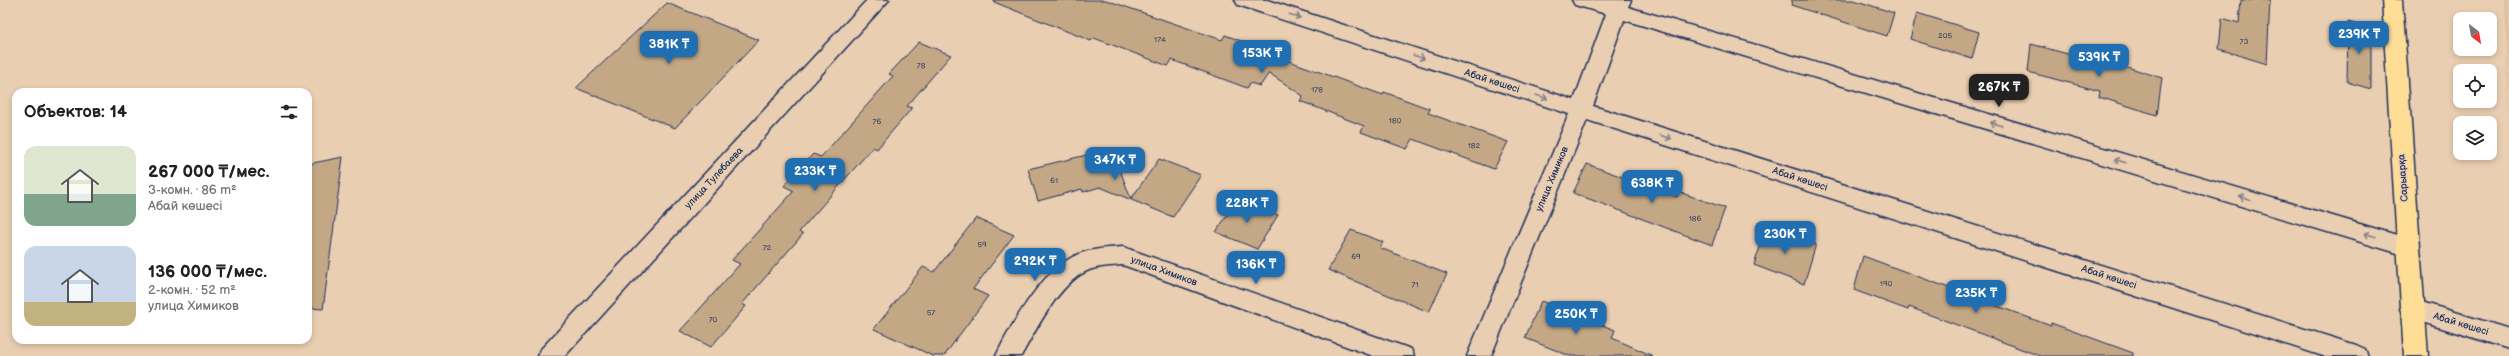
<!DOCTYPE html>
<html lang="ru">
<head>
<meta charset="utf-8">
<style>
	body { margin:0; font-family:"Balsamiq Sans",sans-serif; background:#f6f6f6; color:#202124; height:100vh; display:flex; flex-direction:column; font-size:15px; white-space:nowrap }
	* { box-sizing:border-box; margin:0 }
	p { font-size:13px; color:#757577 }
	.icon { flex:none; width:22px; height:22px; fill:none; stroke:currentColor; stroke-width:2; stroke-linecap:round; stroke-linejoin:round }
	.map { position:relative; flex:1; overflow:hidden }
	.drawer { position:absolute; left:12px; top:88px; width:300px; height:256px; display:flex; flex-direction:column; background:#fff; border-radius:12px; box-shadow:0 2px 6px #0003 }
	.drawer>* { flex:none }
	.needle { width:26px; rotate:149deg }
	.fabs { position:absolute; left:2453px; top:12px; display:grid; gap:8px }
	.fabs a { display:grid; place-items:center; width:44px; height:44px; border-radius:8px; background:#fff; box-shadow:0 2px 6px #0003; font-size:20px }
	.price { position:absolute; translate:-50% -34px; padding:0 9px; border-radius:8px; background:#1f6fb2; color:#fff; font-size:13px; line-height:26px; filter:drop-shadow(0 1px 2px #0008) }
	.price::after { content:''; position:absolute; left:50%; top:24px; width:12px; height:9px; margin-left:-6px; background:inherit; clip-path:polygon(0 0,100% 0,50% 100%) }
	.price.active { background:#222; color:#fff }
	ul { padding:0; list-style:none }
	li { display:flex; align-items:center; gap:12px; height:100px; padding:0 12px }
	li span { display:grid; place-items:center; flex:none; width:112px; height:80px; border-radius:12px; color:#555 }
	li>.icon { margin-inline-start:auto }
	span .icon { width:48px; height:48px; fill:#fffc; stroke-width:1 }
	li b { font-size:17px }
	h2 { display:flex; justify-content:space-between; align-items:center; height:48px; padding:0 12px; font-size:17px }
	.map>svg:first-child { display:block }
	.built { fill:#dbc0a3 }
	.building { fill:#c4a886; stroke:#1b2f5e }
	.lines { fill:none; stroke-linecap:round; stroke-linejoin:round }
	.minor-casing { stroke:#1b2f5e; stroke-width:3 }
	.major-casing { stroke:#1b2f5e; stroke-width:3 }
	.minor { fill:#eaceb1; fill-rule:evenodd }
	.major { fill:#fedd96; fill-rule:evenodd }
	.oneway { stroke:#827e88 }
	.labels { text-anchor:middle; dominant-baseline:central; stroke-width:3; stroke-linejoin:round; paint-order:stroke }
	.number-label { font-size:8px; fill:#454d68 }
	.street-label { font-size:10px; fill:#1b2f5e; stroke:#eaceb1 }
</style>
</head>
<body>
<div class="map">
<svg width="2509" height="356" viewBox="0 0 2509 356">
	<rect width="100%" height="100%" fill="#eaceb1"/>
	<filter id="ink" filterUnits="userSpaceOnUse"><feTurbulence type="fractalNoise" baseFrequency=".025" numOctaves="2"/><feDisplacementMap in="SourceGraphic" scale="8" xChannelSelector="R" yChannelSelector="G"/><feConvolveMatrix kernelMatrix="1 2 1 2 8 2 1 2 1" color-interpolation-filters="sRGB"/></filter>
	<g filter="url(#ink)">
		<polygon class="built" points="2505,0 2509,0 2509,113"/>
		<g class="building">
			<polygon points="994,0 1106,0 1222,40 1225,35 1271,52 1270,54 1383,95 1384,92 1430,109 1428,113 1508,142 1494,169 1413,139 1407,149 1361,132 1364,126 1300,101 1303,96 1269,73 1260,86 1250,83 1247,88 1172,60 1168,66 1094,38 1091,41 994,2"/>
			<polygon points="1792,0 1854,0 1894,13 1887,36 1791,5"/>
			<polygon points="2241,0 2270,0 2267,64 2219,49 2222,18 2239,23"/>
			<polygon points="667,3 759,40 675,128 576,88"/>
			<polygon points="1917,13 1979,32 1972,59 1910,39"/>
			<polygon points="2348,22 2371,28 2371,89 2347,82"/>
			<polygon points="919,42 951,55 907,106 912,108 877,149 873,147 799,232 803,234 742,304 746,306 711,347 680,331 740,264 732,260 794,191 784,186 813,154 821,157 893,76 889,74"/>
			<polygon points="2031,44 2104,64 2105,60 2162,78 2157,115 2099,97 2100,91 2028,72"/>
			<polygon points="1112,149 1131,199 1159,159 1201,175 1173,217 1100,187 1083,192 1082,189 1038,201 1028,169"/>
			<polygon points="343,157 323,309 308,308 308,164"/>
			<polygon points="1587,164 1677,197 1679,192 1725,208 1712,245 1573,193"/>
			<polygon points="1238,199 1278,215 1257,249 1216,232"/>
			<polygon points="976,218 1014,235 973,289 988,296 944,356 933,356 874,329 923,267 934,272"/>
			<polygon points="1767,226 1816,244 1804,284 1754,265"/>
			<polygon points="1351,230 1383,242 1380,248 1447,274 1429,312 1328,270"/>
			<polygon points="1863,256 2051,326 2051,323 2133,353 2133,356 2040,356 1909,307 1908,310 1854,290"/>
			<polygon points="1541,301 1615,330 1612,338 1653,356 1570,356 1525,338"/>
		</g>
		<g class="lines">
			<defs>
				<g id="minor">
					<polygon points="867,0 889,0 565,356 538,356 541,349"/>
					<polygon points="1235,0 1267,0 1574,100 1606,14 1575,5 1572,0 1631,0 1628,7 2407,238 2415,240 2418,247 2415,254 2407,256 1624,20 1593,106 2356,345 2365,349 2368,356 2323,356 1587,120 1491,356 1467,356 1569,114 1238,5"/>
					<path d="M 1123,247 L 1411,349 L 1414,356 L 1373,356 L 1123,265 C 1112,266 1099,266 1089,270 C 1059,282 1037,329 1021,356 L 996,356 C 1011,325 1039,276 1069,259 C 1085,249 1105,248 1123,247 Z"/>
					<polygon points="2412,299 2509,329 2509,349 2404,316 2400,309 2404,302"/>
				</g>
				<polygon id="major" points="2382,0 2402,0 2428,356 2404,356"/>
			</defs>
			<use href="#minor" class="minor-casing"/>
			<use href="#major" class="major-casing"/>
			<use href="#minor" class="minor"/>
			<use href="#major" class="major"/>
		</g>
		<defs><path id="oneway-shaft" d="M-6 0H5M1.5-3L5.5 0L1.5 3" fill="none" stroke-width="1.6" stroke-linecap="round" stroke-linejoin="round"/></defs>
		<g class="oneway">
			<use href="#oneway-shaft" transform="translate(1295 16) rotate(18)"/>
			<use href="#oneway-shaft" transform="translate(1419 57) rotate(18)"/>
			<use href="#oneway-shaft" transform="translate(1542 97) rotate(18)"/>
			<use href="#oneway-shaft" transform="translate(1996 124) rotate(-163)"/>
			<use href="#oneway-shaft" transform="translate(1666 137) rotate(18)"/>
			<use href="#oneway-shaft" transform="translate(2120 161) rotate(-163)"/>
			<use href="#oneway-shaft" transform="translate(2245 198) rotate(-163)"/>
			<use href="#oneway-shaft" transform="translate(2370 235) rotate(-163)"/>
		</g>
	</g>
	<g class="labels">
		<g class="number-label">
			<text x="1945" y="35">205</text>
			<text x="1160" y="39">174</text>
			<text x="2244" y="41">73</text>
			<text x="921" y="65">78</text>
			<text x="1317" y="89">178</text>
			<text x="1395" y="120">180</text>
			<text x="877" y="121">76</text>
			<text x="1474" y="145">182</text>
			<text x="1054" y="180">61</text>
			<text x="1695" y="218">186</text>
			<text x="982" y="244">59</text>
			<text x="767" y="247">72</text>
			<text x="1356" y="256">69</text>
			<text x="1886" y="283">190</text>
			<text x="1415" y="284">71</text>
			<text x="931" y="312">57</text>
			<text x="713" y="319">70</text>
		</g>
		<g class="street-label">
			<text transform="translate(1492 81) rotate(18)">Абай көшесі</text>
			<text transform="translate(714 178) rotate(-47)">улица Тулебаева</text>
			<text transform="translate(2403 178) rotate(-94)">Сарыарқа</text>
			<text transform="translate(1552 179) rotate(-67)">улица Химиков</text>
			<text transform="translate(1800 179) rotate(18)">Абай көшесі</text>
			<text transform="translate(1164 271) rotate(20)">улица Химиков</text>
			<text transform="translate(2109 277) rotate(18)">Абай көшесі</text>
			<text transform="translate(2461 324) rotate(17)">Абай көшесі</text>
		</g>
	</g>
</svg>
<div class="fabs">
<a><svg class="needle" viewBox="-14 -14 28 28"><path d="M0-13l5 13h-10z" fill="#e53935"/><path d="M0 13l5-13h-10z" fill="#757577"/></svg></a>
<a><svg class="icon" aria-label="locate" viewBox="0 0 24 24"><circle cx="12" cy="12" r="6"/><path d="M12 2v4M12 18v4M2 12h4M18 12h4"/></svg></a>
<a><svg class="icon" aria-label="layers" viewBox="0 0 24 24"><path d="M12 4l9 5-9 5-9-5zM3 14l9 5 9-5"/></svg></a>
</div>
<b class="price" style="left:2359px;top:55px">239K ₸</b>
<b class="price" style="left:669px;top:65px">381K ₸</b>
<b class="price" style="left:1262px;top:74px">153K ₸</b>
<b class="price" style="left:2099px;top:78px">539K ₸</b>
<b class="price active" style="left:1999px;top:108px">267K ₸</b>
<b class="price" style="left:1115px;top:181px">347K ₸</b>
<b class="price" style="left:815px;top:192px">233K ₸</b>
<b class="price" style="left:1652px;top:204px">638K ₸</b>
<b class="price" style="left:1247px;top:224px">228K ₸</b>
<b class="price" style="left:1785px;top:255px">230K ₸</b>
<b class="price" style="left:1035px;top:282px">292K ₸</b>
<b class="price" style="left:1256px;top:285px">136K ₸</b>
<b class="price" style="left:1976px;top:314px">235K ₸</b>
<b class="price" style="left:1576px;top:335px">250K ₸</b>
<section class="drawer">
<h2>Объектов: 14<svg class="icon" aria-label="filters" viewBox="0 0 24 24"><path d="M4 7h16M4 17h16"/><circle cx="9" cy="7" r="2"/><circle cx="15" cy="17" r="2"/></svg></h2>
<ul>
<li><span style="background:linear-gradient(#dfe7d0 60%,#7fa58c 0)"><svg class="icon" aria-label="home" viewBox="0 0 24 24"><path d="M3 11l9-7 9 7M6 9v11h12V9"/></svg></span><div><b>267 000 ₸/мес.</b><p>3-комн. · 86 m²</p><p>Абай көшесі</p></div></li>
<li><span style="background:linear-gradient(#c9d6e8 70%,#c2b280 0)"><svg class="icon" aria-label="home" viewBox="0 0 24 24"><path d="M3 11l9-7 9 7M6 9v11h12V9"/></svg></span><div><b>136 000 ₸/мес.</b><p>2-комн. · 52 m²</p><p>улица Химиков</p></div></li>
</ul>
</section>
</div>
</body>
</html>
